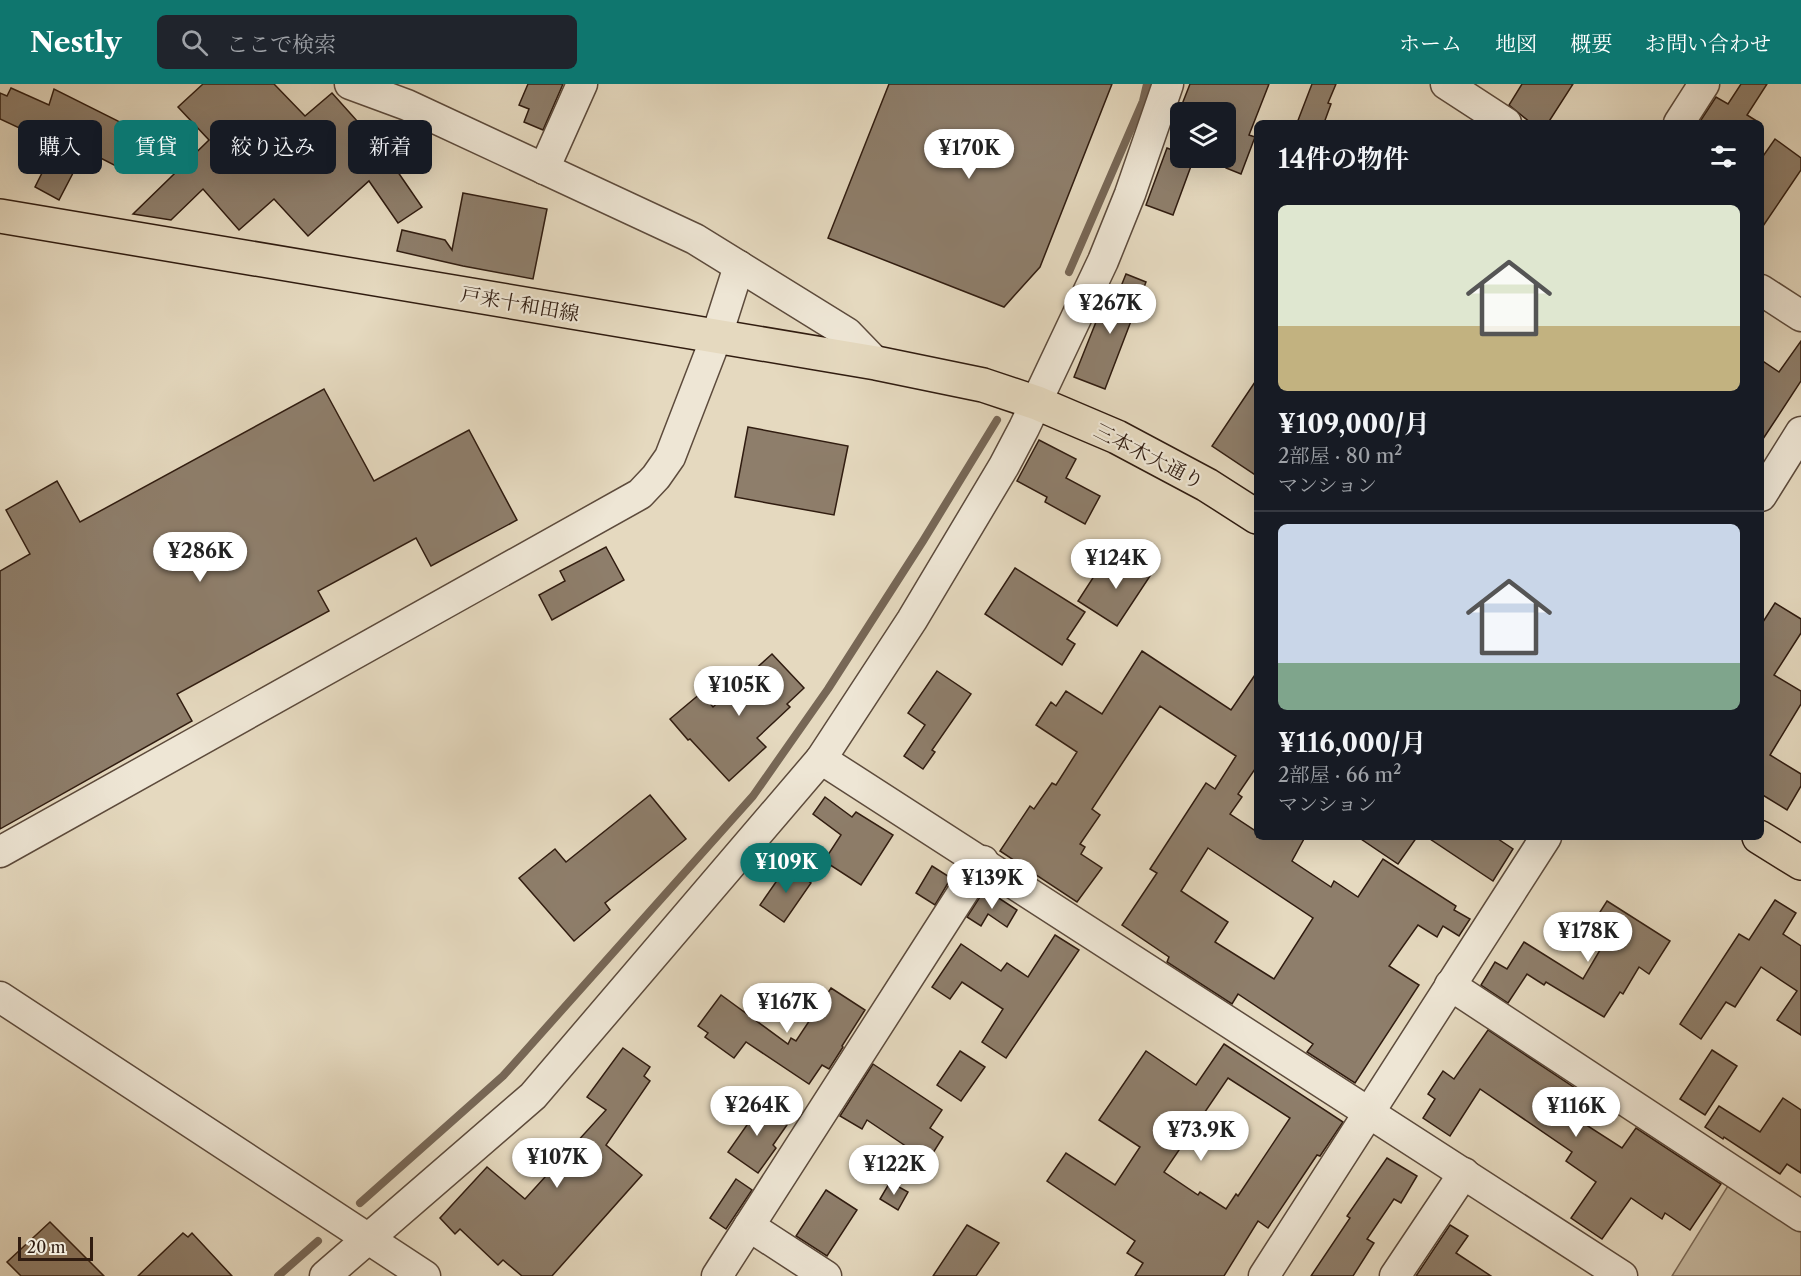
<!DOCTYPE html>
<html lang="ja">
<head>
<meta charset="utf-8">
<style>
	body { margin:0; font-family:"Libre Caslon Text","Noto Serif JP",serif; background:#20242c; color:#f1f3f6; height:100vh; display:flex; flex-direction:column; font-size:22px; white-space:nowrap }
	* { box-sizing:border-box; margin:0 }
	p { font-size:20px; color:#9ea1a6 }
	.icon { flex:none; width:33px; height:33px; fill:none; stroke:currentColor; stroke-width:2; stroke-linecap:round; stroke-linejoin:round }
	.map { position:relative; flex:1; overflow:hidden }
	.details { position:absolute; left:1254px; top:36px; width:510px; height:720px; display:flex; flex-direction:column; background:#171b24; border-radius:9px; box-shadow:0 6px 24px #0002 }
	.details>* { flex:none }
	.banner { position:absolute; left:18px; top:36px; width:570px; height:54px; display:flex; gap:12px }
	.buttons { position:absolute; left:1170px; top:18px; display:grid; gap:12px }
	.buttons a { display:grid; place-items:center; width:66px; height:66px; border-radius:9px; background:#171b24; box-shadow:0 6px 24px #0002; font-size:30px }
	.scale { position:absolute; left:18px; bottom:15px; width:75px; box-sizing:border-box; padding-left:6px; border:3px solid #301c10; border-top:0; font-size:16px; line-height:21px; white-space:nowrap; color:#301c10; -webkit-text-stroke:4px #eee6d5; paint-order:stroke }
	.price { position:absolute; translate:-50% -51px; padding:0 14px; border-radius:21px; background:#fff; color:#222; font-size:20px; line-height:39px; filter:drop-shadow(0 2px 3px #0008) }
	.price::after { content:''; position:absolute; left:50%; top:36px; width:18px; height:14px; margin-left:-9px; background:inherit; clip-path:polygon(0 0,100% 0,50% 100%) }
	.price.selected { background:#0f766e; color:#fff }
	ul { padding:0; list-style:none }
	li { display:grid; align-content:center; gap:12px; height:318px; padding:0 24px }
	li+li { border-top:2px solid #363941 }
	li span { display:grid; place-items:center; height:186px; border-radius:9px; color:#555 }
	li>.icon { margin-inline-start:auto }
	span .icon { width:108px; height:108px; fill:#fffc; stroke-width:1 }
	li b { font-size:26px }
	h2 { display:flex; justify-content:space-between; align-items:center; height:72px; padding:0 24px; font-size:26px }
	.chip { padding:0 21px; border-radius:9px; background:#171b24; box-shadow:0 6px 24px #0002; font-size:21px; line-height:54px }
	.chip.selected { background:#0f766e; color:#fff }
	header { display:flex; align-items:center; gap:36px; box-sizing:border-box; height:84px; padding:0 30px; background:#0f766e; color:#fff }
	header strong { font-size:28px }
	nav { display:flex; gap:33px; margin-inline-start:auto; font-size:21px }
	.search { width:420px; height:54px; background:#20242c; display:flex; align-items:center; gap:15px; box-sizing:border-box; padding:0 21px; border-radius:9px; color:#9ea1a6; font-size:22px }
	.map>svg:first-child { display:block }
	.green { fill:#c6b9a1; stroke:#7b6a58; stroke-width:1.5 }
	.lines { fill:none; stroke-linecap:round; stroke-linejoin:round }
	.stream { stroke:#776756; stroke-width:8 }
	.building { fill:#8e7e6b; stroke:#301c10; stroke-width:1.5; fill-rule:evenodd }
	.minor-casing { stroke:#5d4b3c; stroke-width:33 }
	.major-casing { stroke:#301c10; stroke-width:36 }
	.minor { stroke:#eee6d5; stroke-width:30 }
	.major { stroke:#e5d9bf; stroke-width:33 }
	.labels { text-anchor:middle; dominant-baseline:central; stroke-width:4.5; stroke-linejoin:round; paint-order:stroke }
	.street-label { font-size:20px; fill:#301c10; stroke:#eee6d5 }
</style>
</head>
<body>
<header>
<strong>Nestly</strong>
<div class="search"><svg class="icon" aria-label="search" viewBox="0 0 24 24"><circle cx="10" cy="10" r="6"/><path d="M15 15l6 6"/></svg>ここで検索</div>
<nav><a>ホーム</a><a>地図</a><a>概要</a><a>お問い合わせ</a></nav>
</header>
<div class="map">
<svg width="1801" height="1192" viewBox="0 0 1801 1192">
	<rect width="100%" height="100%" fill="#e5d9bf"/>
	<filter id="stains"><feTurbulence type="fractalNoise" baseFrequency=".00333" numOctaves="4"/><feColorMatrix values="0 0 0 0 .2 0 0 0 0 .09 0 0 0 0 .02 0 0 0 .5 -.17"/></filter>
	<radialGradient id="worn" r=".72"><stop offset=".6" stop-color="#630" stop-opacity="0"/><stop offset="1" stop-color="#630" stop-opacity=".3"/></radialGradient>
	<polygon class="green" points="1731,1097 1801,1145 1801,1192 1672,1192"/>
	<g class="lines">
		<g class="stream">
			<polyline points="1069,188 1143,17 1147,0"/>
			<polyline points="360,1119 503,992 753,712 828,605 923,457 997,336"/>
			<polyline points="278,1192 318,1157"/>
		</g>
	</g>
	<g class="building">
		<polygon points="203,0 274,0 305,32 332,9 375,57 382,50 401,69 391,78 422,123 398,139 369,97 308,152 274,115 239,146 203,105 171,136 133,130 209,56 178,23"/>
		<polygon points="528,0 563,0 543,46 524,38 529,25 519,21"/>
		<polygon points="889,0 1112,0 1040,183 1004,223 828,154"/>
		<polygon points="1190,0 1269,0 1249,51 1255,53 1241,90 1226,84 1226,28 1179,28"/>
		<polygon points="1312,0 1336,0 1328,19 1331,20 1324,39 1297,39"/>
		<polygon points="1522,0 1573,0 1548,39 1531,39 1509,21"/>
		<polygon points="1741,0 1767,0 1747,31 1760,39 1699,39 1716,13 1728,20"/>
		<polygon points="11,4 49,21 54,5 130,43 116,82 85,66 59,116 35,103 56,61 0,35 0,9 7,12"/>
		<polygon points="1775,55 1801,74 1801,86 1761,145 1761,75"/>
		<polygon points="1167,64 1180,69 1180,74 1194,74 1173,131 1146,121"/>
		<polygon points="463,109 547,125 533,195 463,182 397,167 402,146 445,156 452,166"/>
		<polygon points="1126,190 1146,198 1105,305 1074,293 1098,233 1107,237"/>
		<polygon points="1801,257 1801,297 1761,358 1761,276 1779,288"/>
		<polygon points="1257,295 1257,392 1212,362"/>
		<polygon points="324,305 374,397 469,346 517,436 431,482 416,454 318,507 329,527 177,610 192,637 0,745 0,487 30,470 6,426 57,397 80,438"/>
		<polygon points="748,343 848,362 834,431 735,413"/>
		<polygon points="1039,356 1076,375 1066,394 1100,412 1085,440 1045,418 1047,413 1017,397"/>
		<polygon points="606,463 624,496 552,536 539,511 565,497 560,487"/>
		<polygon points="1128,469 1154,486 1117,542 1078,517 1098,486 1111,495"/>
		<polygon points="1015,484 1085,528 1067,555 1075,560 1062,581 985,530"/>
		<polygon points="1775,519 1801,535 1801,549 1774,591 1801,607 1801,620 1770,671 1801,690 1801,702 1787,726 1761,710 1761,541"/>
		<path d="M 1142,567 L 1231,626 L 1257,588 L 1257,686 L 1255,685 L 1238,710 L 1242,713 L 1230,730 L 1257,748 L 1257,753 L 1305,753 L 1292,777 L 1331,803 L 1334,797 L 1358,813 L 1383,775 L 1456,822 L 1454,826 L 1470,835 L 1459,852 L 1443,842 L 1437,853 L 1418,841 L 1389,882 L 1419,901 L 1355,999 L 1307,968 L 1313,960 L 1238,910 L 1232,920 L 1167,878 L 1169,873 L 1122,841 L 1157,789 L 1150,785 L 1206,699 L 1215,705 L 1236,672 L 1160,622 L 1092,725 L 1100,731 L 1080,760 L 1085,763 L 1081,770 L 1102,784 L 1077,818 L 1000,767 L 1030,722 L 1034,725 L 1052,699 L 1056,701 L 1077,668 L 1036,641 L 1051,618 L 1056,622 L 1066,607 L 1102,630 ZM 1208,764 L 1313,834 L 1274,895 L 1215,858 L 1228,838 L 1181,807 Z"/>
		<polygon points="772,570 804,604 787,620 790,623 757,654 766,663 729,697 690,655 688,656 670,635 701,609 713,623"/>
		<polygon points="937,587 971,610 932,666 935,668 923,685 904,672 925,641 908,629"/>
		<polygon points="650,711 686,755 605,819 610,826 574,857 519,794 555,765 566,778"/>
		<polygon points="825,713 852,733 856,728 893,751 861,801 824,777 841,751 813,730"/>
		<polygon points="1358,753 1417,753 1398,780"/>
		<polygon points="1427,753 1495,753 1513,765 1493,797"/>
		<polygon points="787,782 811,799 784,838 760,821"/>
		<polygon points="932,782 951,794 935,821 916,809"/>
		<polygon points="985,805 1017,826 1007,843 988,830 981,842 967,833"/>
		<polygon points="1775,816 1796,829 1783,850 1801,862 1801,951 1777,936 1797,907 1761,883 1735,923 1726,918 1701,955 1680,940 1739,850 1749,856"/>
		<polygon points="1607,817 1670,857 1649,890 1639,883 1623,910 1620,908 1604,933 1546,898 1544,901 1527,890 1508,919 1481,901 1495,878 1507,885 1524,858 1583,895 1603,861 1586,850"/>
		<polygon points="1055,851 1079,866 1006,974 982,958 1003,925 962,898 950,915 932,903 961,860 1001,887 1007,879 1028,893"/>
		<polygon points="831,904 865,926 842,962 843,963 829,985 822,981 809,1000 746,958 734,974 705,953 708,949 698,942 721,911 788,960 791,954 796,957"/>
		<polygon points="1488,946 1593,1016 1580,1037 1622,1064 1636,1044 1721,1100 1690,1146 1665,1129 1662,1135 1631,1114 1602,1155 1571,1134 1596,1098 1566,1077 1572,1068 1480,1005 1450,1052 1423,1034 1435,1015 1428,1010 1443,987 1454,995"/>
		<path d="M 1224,960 L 1343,1038 L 1320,1072 L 1317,1071 L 1268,1144 L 1258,1137 L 1224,1192 L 1135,1192 L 1143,1179 L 1127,1169 L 1135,1157 L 1047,1097 L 1066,1069 L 1115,1101 L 1140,1063 L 1099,1036 L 1146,967 L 1196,1001 ZM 1228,994 L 1290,1034 L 1238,1112 L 1236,1110 L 1226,1125 L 1200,1108 L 1198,1111 L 1164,1088 Z"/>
		<polygon points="623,964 650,983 644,992 650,997 606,1061 642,1091 552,1192 522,1192 503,1176 498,1181 460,1145 455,1150 440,1134 487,1083 525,1115 606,1026 587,1013"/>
		<polygon points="1712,966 1737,982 1705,1031 1680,1015"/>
		<polygon points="960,967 985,983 961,1017 937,1001"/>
		<polygon points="873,980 942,1026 930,1044 943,1053 928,1077 867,1036 862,1045 840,1032"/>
		<polygon points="1783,1014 1801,1026 1801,1089 1787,1080 1780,1090 1724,1053 1723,1055 1705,1043 1719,1022 1760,1048"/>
		<polygon points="752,1017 787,1041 773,1061 776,1064 758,1089 728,1068 747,1041 739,1035"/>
		<polygon points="1387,1074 1417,1092 1401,1119 1394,1115 1367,1155 1374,1159 1353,1192 1311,1192 1350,1134 1347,1132"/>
		<polygon points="736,1095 752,1106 726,1145 710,1134"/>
		<polygon points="890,1098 908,1108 898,1126 880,1115"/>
		<polygon points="826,1106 857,1126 827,1172 796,1152"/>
		<polygon points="50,1138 104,1192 21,1192 7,1178"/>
		<polygon points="967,1141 999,1159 976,1192 933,1192"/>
		<polygon points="1450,1141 1468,1152 1456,1169 1491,1192 1416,1192"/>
		<polygon points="183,1149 188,1153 192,1149 232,1192 138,1192"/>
	</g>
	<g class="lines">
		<defs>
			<g id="minor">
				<polyline points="350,0 407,21 695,155 847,249 876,279"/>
				<polyline points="1446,0 1506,39"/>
				<polyline points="1679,39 1704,0"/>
				<polyline points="544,85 582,0"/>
				<polyline points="1761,206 1801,232"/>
				<polyline points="1761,412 1801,348"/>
				<polyline points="821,675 1622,1192"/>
				<polyline points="0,768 640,410 656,393 670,373 716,254 739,182"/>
				<polyline points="1450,901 1801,1132"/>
				<polyline points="0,913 425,1192"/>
				<polyline points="749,1142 826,1192"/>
				<polyline points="325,1192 533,1012 821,675 912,536 1004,382 1024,344 1103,177 1130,110 1168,0"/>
				<polyline points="717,1192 983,777"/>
				<polyline points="1264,1192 1546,753"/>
				<polyline points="1395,1192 1464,1089"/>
			</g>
			<g id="major">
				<polyline points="0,132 876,279 983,301 1037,319 1117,353 1207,401 1257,433"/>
				<polyline points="1759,753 1801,779"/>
			</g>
		</defs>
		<use href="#minor" class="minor-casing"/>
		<use href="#major" class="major-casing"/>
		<use href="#minor" class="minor"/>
		<use href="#major" class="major"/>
	</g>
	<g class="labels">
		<g class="street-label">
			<text transform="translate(520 220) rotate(10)">戸来十和田線</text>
			<text transform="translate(1149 372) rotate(27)">三本木大通り</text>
		</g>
	</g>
	<rect width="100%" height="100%" filter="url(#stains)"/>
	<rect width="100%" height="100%" fill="url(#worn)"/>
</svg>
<div class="buttons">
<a><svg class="icon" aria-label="layers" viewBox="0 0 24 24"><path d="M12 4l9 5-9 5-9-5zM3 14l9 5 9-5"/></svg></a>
</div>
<div class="scale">20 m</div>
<b class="price" style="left:969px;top:96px">¥170K</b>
<b class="price" style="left:1110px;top:251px">¥267K</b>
<b class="price" style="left:200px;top:499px">¥286K</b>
<b class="price" style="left:1116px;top:506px">¥124K</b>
<b class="price" style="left:739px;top:633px">¥105K</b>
<b class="price selected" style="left:786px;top:810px">¥109K</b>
<b class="price" style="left:992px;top:826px">¥139K</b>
<b class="price" style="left:1588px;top:879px">¥178K</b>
<b class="price" style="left:787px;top:950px">¥167K</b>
<b class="price" style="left:757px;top:1053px">¥264K</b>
<b class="price" style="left:1576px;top:1054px">¥116K</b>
<b class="price" style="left:1201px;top:1078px">¥73.9K</b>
<b class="price" style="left:557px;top:1105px">¥107K</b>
<b class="price" style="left:894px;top:1112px">¥122K</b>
<div class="banner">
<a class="chip">購入</a>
<a class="chip selected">賃貸</a>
<a class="chip">絞り込み</a>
<a class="chip">新着</a>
</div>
<section class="details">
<h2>14件の物件<svg class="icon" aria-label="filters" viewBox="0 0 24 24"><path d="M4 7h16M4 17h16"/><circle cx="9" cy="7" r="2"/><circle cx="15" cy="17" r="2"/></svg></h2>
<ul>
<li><span style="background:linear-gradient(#dfe7d0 65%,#c2b280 0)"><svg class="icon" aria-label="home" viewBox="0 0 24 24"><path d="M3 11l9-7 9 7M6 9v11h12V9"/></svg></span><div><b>¥109,000/月</b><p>2部屋 · 80 m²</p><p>マンション</p></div></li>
<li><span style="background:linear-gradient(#c9d6e8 75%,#7fa58c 0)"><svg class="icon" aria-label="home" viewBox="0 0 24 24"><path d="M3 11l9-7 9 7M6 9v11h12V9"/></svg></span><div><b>¥116,000/月</b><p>2部屋 · 66 m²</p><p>マンション</p></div></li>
</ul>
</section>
</div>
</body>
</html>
